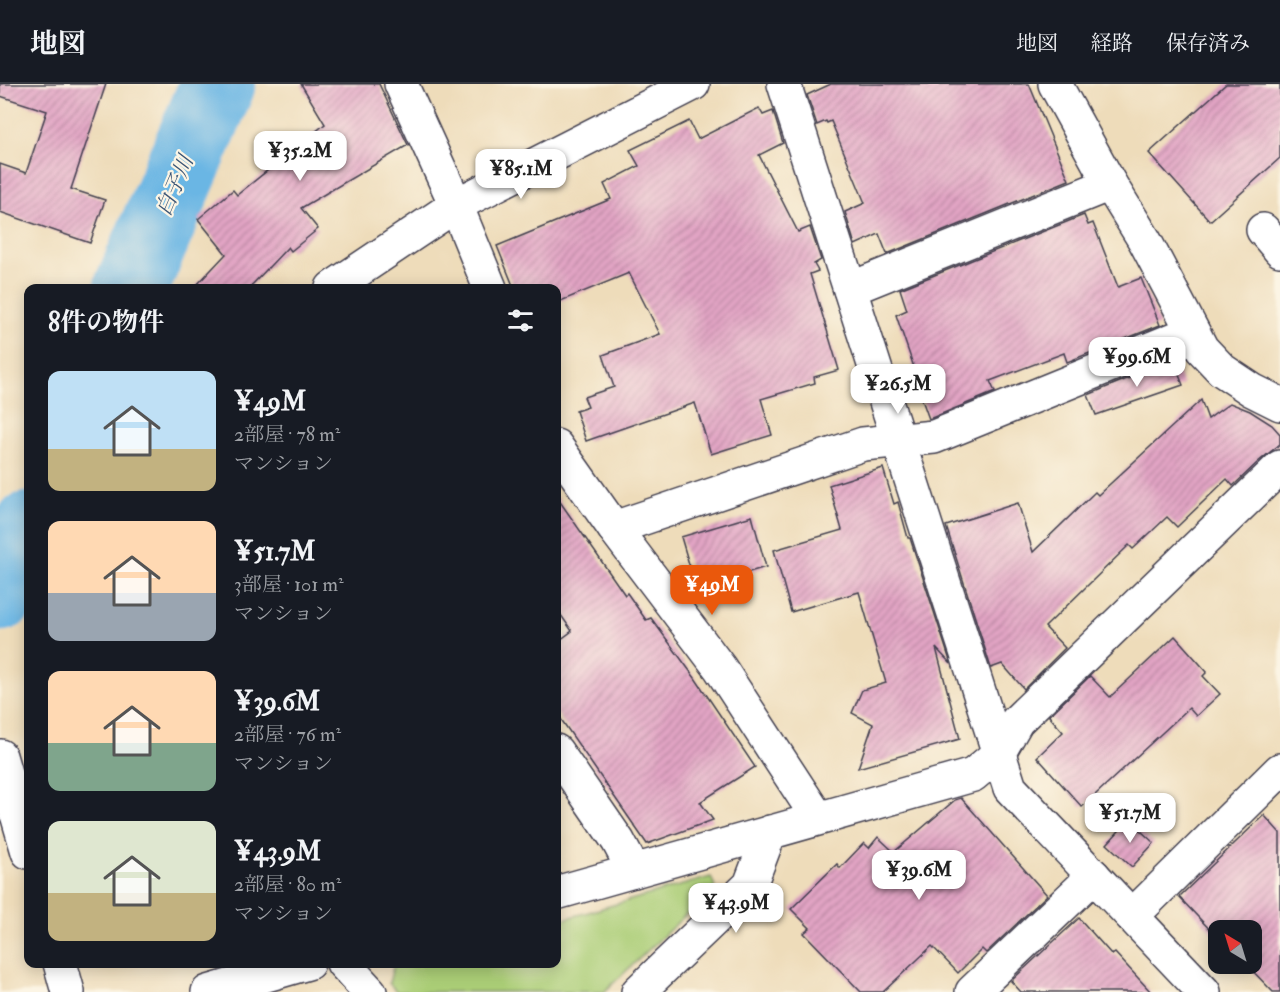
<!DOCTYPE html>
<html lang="ja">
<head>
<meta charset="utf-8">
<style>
	body { margin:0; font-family:"IM FELL Double Pica","Noto Serif JP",serif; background:#20242c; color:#f1f3f6; height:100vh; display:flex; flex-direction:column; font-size:22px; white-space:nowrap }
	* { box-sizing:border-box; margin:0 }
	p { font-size:20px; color:#9ea1a6 }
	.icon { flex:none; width:33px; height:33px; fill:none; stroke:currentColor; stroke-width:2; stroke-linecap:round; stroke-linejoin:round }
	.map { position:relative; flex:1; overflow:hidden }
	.sheet { position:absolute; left:24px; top:200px; width:537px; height:684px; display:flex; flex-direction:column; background:#171b24; border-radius:12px; box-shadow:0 3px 15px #0003 }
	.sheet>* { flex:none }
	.needle { width:39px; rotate:322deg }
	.tools { position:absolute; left:1208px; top:836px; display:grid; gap:12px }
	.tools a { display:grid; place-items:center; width:54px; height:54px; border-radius:12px; background:#171b24; box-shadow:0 3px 15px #0003; font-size:30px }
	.price { position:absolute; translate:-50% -51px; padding:0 14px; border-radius:12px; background:#fff; color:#222; font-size:20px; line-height:39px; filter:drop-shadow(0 2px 3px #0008) }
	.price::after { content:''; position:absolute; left:50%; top:36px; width:18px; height:14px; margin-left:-9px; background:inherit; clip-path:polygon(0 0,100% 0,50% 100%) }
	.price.selected { background:#ea580c; color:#fff }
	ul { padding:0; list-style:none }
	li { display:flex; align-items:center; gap:18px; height:150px; padding:0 24px }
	li span { display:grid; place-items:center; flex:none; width:168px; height:120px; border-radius:12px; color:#555 }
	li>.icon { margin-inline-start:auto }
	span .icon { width:72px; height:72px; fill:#fffc; stroke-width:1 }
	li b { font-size:26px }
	h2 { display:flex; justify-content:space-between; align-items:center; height:72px; padding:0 24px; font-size:26px }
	header { display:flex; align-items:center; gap:36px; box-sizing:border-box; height:84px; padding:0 30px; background:#171b24; border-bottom:2px solid #363941 }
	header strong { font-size:28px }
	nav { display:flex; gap:33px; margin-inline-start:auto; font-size:21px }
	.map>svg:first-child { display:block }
	.park { fill:#aacd76; stroke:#667858; stroke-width:1.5 }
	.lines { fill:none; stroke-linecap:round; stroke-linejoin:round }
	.river { stroke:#6bb6e4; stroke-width:75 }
	.building { fill:url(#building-hatch) }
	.minor-casing { stroke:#413e4e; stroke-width:36 }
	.minor { stroke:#fff; stroke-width:33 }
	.labels { text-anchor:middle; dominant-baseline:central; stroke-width:4.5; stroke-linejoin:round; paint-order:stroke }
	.water-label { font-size:21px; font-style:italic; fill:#3c5676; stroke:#fcf5e5 }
</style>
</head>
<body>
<header>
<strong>地図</strong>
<nav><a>地図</a><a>経路</a><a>保存済み</a></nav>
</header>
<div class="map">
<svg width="1280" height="908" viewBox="0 0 1280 908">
	<defs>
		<pattern id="building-hatch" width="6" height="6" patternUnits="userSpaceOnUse" patternTransform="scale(1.5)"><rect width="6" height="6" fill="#e2a4c4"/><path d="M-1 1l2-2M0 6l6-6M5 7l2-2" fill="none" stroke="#b785a0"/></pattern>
	</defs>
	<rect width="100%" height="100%" fill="#fcf5e5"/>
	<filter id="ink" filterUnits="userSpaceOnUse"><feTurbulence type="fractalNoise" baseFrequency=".0167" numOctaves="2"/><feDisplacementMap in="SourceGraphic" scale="12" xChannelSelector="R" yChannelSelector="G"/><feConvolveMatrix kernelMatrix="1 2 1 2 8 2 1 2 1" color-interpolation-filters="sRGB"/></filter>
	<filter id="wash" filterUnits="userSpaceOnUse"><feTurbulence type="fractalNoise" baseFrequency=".008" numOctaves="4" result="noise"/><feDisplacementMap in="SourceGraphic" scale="24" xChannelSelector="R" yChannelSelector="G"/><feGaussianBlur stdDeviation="1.35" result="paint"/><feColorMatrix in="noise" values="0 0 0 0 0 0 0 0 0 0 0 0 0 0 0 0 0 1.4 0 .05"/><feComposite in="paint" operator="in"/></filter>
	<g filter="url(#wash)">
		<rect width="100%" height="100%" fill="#eedcba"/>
		<polygon class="park" points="711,793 715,803 604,908 397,908 389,899 393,883 406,879 556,879 557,837"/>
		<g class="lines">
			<g class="river">
				<polyline points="131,204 218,0"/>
				<polyline points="0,510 28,445"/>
			</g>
		</g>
		<g id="blocks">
			<g class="building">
				<polygon points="0,0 106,0 71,105 105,116 90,159 0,128 0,80 26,89 47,27 0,12"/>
				<polygon points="301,0 379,0 408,61 301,124 318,145 291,167 288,163 249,204 194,204 226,170 198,135 233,106 237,111 325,40"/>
				<polygon points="831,0 1029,0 1069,96 887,170 879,150 855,161 845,128 865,119 831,37 827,39 826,37 817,41 807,11"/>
				<polygon points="1226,0 1280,0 1280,74 1210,137 1149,69"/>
				<polygon points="759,24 763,31 773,27 783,59 759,71 798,148 810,143 821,176 814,180 818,187 810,190 839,286 814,293 815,299 761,315 772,351 711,370 695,319 586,357 576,327 588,323 584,313 614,303 603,271 660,250 629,189 556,219 556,204 514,204 497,162 611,115 604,100 639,82 630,66 689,37 698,55"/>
				<polygon points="1084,131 1088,141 1093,139 1118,203 1141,194 1160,241 1067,278 1064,269 990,297 995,308 929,335 916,299 919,298 896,231 907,226 900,205"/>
				<polygon points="1173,276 1183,301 1096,331 1088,311"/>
				<polygon points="1201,316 1208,335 1230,319 1250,327 1272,341 1280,350 1280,360 1258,378 1233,402 1227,395 1177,443 1167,433 1133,465 1129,461 1045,543 1065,564 1024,605 1002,580 991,584 946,442 1018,419 1033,468 1095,408 1098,411"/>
				<polygon points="883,384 894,420 898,418 908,454 910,454 951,580 936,564 960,655 858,684 873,640 852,629 862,606 886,599 859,508 791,528 774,466 842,446 829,401"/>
				<polygon points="556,412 625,511 627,509 646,536 651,534 695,594 755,683 700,718 713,736 647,760 556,628 556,559 572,547 556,524"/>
				<polygon points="752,432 766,483 696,504 681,453"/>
				<polygon points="1175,552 1207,588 1203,592 1220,610 1196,632 1189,624 1082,723 1037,673 1063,648 1049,632 1090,592 1110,613"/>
				<polygon points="961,714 1047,811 986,869 982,865 958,889 932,862 883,908 861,908 804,849 810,844 791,825 837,780 840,784 864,759 869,764 878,753 894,768 955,716"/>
				<polygon points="1264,731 1280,749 1280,908 1273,908 1245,879 1251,879 1251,846 1218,846 1218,854 1179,813"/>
				<polygon points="1129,736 1154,759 1132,783 1107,760"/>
				<polygon points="1079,834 1112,871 1115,869 1151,908 1021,908 1011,897"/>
			</g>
		</g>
	</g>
	<g filter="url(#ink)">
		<use href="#blocks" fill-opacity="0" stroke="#413e4e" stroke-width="1.5"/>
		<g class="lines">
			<defs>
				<g id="minor">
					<polyline points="401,0 456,121 490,204"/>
					<polyline points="784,0 1010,704 1204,908"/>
					<polyline points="1055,0 1110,100 1145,157 1202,265 1222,286 1252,306 1280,320"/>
					<polyline points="1263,146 1280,166"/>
					<polyline points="332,204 456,121 693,0"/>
					<polyline points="850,205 1110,100"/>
					<polyline points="556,362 614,444 720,584 818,734"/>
					<polyline points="614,444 863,360 934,353 1192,248"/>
					<polyline points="556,667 618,757 634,787"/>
					<polyline points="0,672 28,768"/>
					<polyline points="556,809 973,691 998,670 1017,637 1280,383"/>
					<polyline points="1132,832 1280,686"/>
					<polyline points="60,879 68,908"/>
					<polyline points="343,879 370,908"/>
					<polyline points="208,908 308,879"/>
					<polyline points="638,908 750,801 770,748"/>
					<polyline points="972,908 1094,792"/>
				</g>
			</defs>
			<use href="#minor" class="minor-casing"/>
			<use href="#minor" class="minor"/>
		</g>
	</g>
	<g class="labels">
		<g class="water-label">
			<text transform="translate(175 102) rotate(-67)">白子川</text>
		</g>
	</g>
</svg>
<div class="tools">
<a><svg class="needle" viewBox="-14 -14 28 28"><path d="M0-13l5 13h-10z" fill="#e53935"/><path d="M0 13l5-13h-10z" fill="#9ea1a6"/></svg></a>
</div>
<b class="price" style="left:300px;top:98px">¥35.2M</b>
<b class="price" style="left:521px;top:116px">¥85.1M</b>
<b class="price" style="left:1137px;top:304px">¥99.6M</b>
<b class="price" style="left:898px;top:331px">¥26.5M</b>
<b class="price selected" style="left:712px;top:532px">¥49M</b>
<b class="price" style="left:1130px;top:760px">¥51.7M</b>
<b class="price" style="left:919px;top:817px">¥39.6M</b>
<b class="price" style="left:736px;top:850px">¥43.9M</b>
<section class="sheet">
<h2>8件の物件<svg class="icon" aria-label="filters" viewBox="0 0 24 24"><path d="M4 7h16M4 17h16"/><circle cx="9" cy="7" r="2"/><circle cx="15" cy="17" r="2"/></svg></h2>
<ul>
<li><span style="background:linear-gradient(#bfe0f5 65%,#c2b280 0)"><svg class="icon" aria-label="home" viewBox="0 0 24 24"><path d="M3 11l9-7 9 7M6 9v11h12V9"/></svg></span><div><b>¥49M</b><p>2部屋 · 78 m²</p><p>マンション</p></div></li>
<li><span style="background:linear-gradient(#ffd9b3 60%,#9aa5b1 0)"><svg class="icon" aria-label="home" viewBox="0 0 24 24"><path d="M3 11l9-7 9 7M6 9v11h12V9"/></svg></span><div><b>¥51.7M</b><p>3部屋 · 101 m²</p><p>マンション</p></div></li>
<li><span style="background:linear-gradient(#ffd9b3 60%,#7fa58c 0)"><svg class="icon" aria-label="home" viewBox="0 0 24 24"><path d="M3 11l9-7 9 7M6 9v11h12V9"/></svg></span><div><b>¥39.6M</b><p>2部屋 · 76 m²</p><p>マンション</p></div></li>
<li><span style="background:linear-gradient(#dfe7d0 60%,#c2b280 0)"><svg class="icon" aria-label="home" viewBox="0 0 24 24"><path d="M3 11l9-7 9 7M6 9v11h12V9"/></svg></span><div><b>¥43.9M</b><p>2部屋 · 80 m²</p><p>マンション</p></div></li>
</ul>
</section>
</div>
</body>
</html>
